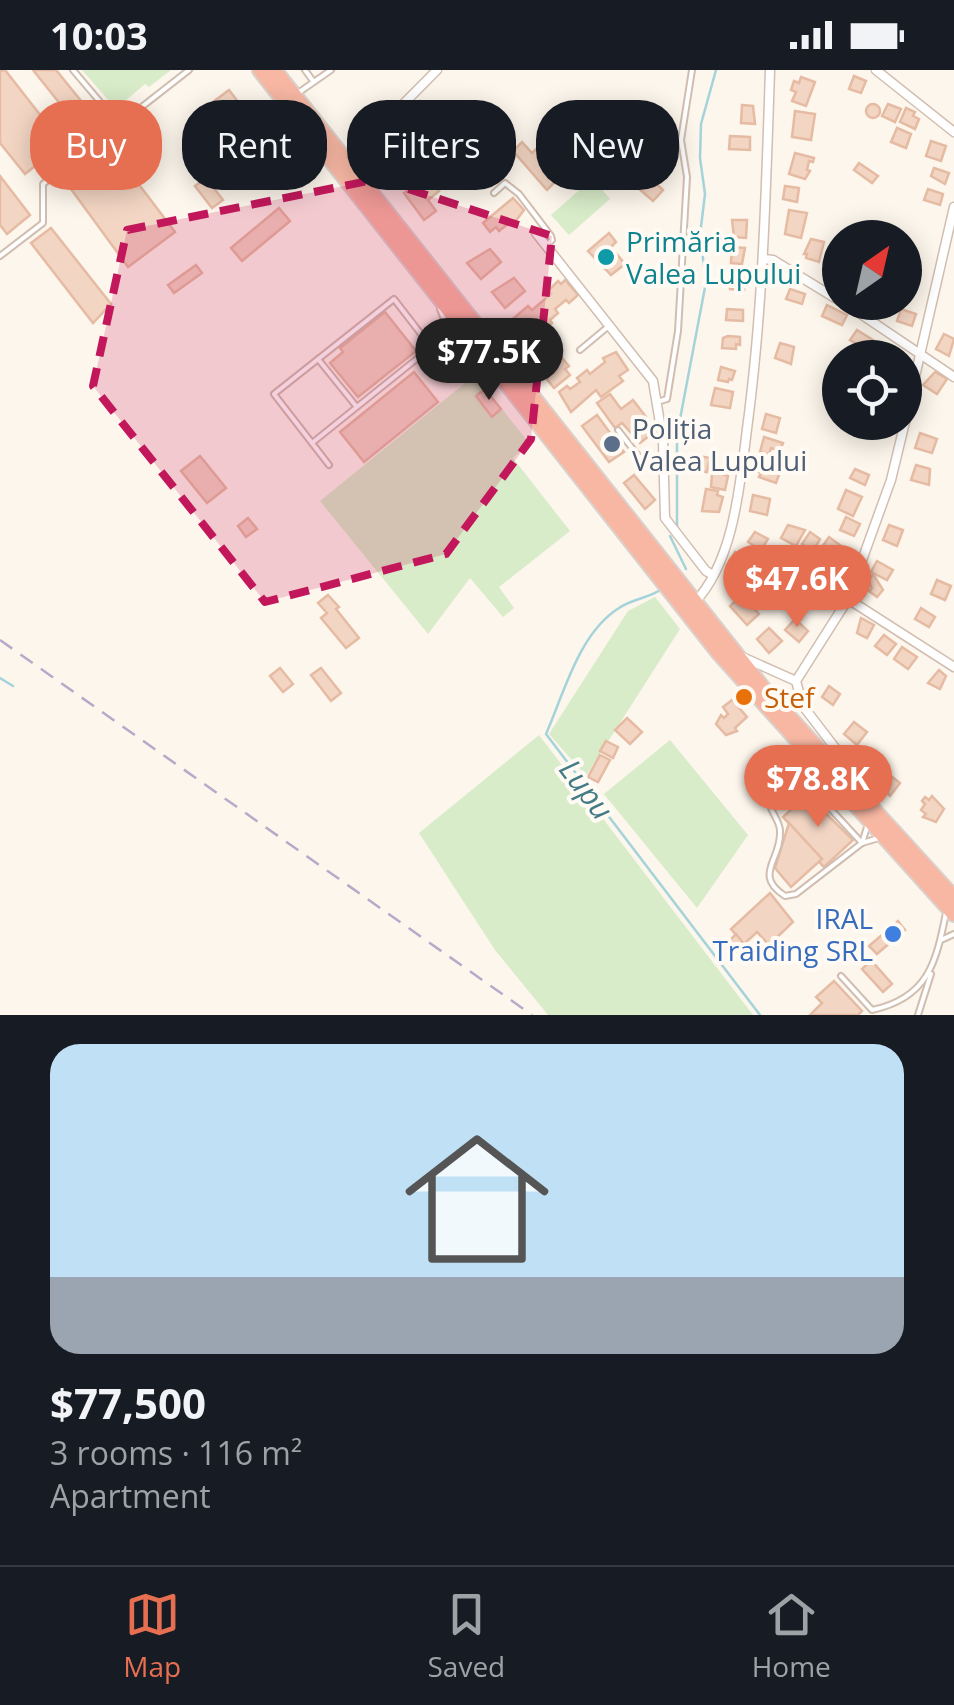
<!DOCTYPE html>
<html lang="en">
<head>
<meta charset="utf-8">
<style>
	body { margin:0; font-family:"Open Sans",sans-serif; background:#242831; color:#f1f3f6; height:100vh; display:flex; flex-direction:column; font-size:38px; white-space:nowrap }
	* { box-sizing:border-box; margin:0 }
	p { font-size:32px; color:#9ea1a6 }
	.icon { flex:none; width:55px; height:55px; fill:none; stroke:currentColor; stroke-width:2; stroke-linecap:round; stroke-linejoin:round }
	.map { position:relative; height:945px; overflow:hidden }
	.details { display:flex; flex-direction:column; background:#171b24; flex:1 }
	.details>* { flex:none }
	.hud { position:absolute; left:30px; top:30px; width:895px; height:90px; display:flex; gap:20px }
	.needle { width:65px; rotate:34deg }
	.fabs { position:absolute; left:822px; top:150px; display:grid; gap:20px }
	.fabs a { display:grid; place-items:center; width:100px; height:100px; border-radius:50%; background:#171b24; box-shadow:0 5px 25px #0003; font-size:50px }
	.price { position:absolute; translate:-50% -85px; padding:0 22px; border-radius:35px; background:#e76f51; color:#fff; font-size:32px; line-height:65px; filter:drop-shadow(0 2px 5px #0008) }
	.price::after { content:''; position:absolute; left:50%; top:60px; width:30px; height:22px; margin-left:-15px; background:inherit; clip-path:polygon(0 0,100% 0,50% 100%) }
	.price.active { background:#222; color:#fff }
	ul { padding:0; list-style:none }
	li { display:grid; align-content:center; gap:20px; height:530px; padding:0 50px }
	li span { display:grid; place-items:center; height:310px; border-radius:30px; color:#555 }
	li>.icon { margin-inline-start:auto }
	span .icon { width:180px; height:180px; fill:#fffc; stroke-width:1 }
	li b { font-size:42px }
	.pill { padding:0 35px; border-radius:40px; background:#171b24; box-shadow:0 5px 25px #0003; font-size:35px; line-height:90px }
	.pill.active { background:#e76f51; color:#fff }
	.status { display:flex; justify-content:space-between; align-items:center; height:70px; padding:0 50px; background:#171b24; direction:ltr }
	.status svg { height:28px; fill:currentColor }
	.tab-bar { display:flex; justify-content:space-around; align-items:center; height:140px; border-top:2px solid #363941; background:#171b24; font-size:28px; color:#9ea1a6 }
	.tab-bar a { display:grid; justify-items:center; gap:5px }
	.tab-bar .active { color:#e76f51 }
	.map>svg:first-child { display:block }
	.green { fill:#d8ecc9 }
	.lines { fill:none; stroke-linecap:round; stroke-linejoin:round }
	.stream { stroke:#a5d3da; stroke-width:2.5 }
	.building { fill:#f3d5c3; stroke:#e6bba3; stroke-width:2.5 }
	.lane-casing { stroke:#d1beb0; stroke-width:8 }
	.street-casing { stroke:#d1beb0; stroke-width:11 }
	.highway-casing { stroke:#dad1cd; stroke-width:18 }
	.lane { stroke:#fff; stroke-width:4 }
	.street { stroke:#fff; stroke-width:8 }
	.highway { stroke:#f7b7a3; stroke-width:14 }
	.rail { stroke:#b9a8c9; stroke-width:2.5; stroke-dasharray:15 10; stroke-linecap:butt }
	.marked { fill:#c2185b; fill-opacity:0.2; stroke:#c2185b; stroke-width:8; stroke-dasharray:20 12; stroke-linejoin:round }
	.culture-dot { fill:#0f9aa8; stroke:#fffaf3; stroke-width:4 }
	.service-dot { fill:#5c6f8a; stroke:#fffaf3; stroke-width:4 }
	.food-dot { fill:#e8710a; stroke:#fffaf3; stroke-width:4 }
	.shop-dot { fill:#3f7fe0; stroke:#fffaf3; stroke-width:4 }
	.labels { text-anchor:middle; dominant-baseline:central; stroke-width:8; stroke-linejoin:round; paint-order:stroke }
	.culture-label { font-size:28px; fill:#0d838f; stroke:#fffaf3; text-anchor:start }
	.service-label { font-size:28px; fill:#4e5e75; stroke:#fffaf3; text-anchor:start }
	.food-label { font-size:28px; fill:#c56008; stroke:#fffaf3; text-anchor:start }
	.shop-label { font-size:28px; fill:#366cbe; stroke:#fffaf3; text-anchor:end }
	.water-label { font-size:30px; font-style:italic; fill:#437c86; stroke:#fffaf3 }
</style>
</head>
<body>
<div class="status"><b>10:03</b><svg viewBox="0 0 49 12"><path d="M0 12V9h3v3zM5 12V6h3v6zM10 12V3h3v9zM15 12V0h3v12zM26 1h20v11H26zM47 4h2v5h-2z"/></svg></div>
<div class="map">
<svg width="954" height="945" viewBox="0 0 954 945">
	<rect width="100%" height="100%" fill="#fdf6ec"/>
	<g class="green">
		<polygon points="82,0 171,0 149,17 145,14 118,37 111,33"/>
		<polygon points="593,108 610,129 569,165 551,145"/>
		<polygon points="475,305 529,373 513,388 570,461 499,517 514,538 503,547 470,508 428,564 320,431"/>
		<polygon points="655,527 680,559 586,706 549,664 628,541"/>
		<polygon points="539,665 753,945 548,945 495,880 419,763"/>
		<polygon points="670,670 748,765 697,838 604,724"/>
	</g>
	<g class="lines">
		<g class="stream">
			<polyline points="677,458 677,365 706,212 700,165 705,124 700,88 701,54 716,0"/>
			<polyline points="670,466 686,499"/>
			<path d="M 662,519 C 649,528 632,529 619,538 C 579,563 564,623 546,664 L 760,945"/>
			<polyline points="0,608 13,616"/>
		</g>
	</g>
	<g class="building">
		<polygon points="5,0 63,74 25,104 0,73 0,1"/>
		<polygon points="33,0 56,0 91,43 77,55"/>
		<polygon points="854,6 866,11 861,23 849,19"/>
		<polygon points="801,7 815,12 806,36 792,31 796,22 791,20 794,11 799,13"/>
		<polygon points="229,20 262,63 239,81 205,38"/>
		<polygon points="420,31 431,44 434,41 447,56 420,78 397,49"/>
		<circle cx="873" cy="41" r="7"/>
		<polygon points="888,34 901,39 895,52 882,46"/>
		<polygon points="742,35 753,36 755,54 741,53"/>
		<polygon points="906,38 915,42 913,46 919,49 915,59 900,52"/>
		<polygon points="795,41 815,44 811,70 792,67"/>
		<polygon points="897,58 911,64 906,78 891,72"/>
		<polygon points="654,65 670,79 647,105 663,120 653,131 621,103"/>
		<polygon points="730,66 750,67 750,80 729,79"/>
		<polygon points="545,71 559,87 563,83 572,95 547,120 513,81 522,72 532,83"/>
		<polygon points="931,71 946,76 941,91 926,86"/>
		<polygon points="385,81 390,87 397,82 405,91 401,94 406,101 394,111 376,87"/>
		<polygon points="795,83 814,88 813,92 809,91 807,100 810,101 805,109 789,104"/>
		<polygon points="118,87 175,162 128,197 71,119"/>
		<polygon points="859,93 878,106 872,113 854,100"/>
		<polygon points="934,98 949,103 945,114 931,106"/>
		<polygon points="0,106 30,145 7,164 0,155"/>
		<polygon points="206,108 223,130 212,138 195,116"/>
		<polygon points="431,111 439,121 428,130 436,141 424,150 404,123 416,114 420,120"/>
		<polygon points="785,116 799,118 797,132 783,129"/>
		<polygon points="928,119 943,124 940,135 924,130"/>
		<polygon points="513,128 524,140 514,153 512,151 499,161 496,157 490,162 483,153"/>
		<polygon points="279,138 290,151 242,191 231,178"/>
		<polygon points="789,140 807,143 801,168 785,164"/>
		<polygon points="732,150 747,150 746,168 734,167"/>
		<polygon points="51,158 111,234 93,253 31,173"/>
		<polygon points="609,163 616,172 611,177 625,194 611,205 588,181"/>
		<polygon points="811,169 824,172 819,192 806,188 807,184 804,184"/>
		<polygon points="732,177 745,178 742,194 731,193"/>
		<polygon points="490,179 501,192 481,209 467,193"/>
		<polygon points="196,195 202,203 174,223 168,215"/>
		<polygon points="514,208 525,221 505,238 492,222"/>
		<polygon points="730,208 744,208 744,220 730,219"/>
		<polygon points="565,210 578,225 569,233 566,230 555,239 558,243 550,250 552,253 543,261 538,256 535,259 540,264 527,275 508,253 528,236 532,240 551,224 548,221 558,211 561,214"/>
		<polygon points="790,219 805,224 802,234 786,229"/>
		<polygon points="827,235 847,245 842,255 822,246"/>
		<polygon points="727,239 743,240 743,251 726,250"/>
		<polygon points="901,239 916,244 912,256 897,251"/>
		<polygon points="385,242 416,281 358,327 330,293 343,282 340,278"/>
		<polygon points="857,260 873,270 867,280 850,270"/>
		<polygon points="944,264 954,269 949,286 936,279"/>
		<polygon points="728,266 740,267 740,275 736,274 736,279 722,278 723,268"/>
		<polygon points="546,270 557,291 562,288 569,296 565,299 570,305 554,318 527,285"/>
		<polygon points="780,273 794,277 791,294 775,288"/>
		<polygon points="616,282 628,300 619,306 623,311 601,327 596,320 571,342 559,322 567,316 570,319 580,312 577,308 587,300 590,304 605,292 603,288"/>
		<polygon points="721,297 735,301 732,310 729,309 728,312 718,310"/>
		<polygon points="414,302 438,332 364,392 340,362"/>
		<polygon points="935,302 947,309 937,324 923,315"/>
		<polygon points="715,318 733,322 730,338 711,335"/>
		<polygon points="485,319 501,339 492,347 476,326"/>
		<polygon points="610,324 621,339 633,330 653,356 646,361 649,366 640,373 622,353 615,358 597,333"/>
		<polygon points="766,344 780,348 776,363 762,359"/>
		<polygon points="597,345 624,382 609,392 582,356"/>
		<polygon points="875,352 881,354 876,368 862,364 865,355 861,352"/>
		<polygon points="920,363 937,369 932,383 915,378"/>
		<polygon points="764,367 783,373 780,381 771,378 769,384 760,382"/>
		<polygon points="693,385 710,388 707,402 691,400"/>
		<polygon points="200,386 226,418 207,433 181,401"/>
		<polygon points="756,393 780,402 776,413 759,407 761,403 754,400"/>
		<polygon points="916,395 930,399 929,415 911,410"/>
		<polygon points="855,399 869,405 865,415 850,408"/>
		<polygon points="716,402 728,406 725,420 711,417 712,404"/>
		<polygon points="634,405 655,430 645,439 624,413"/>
		<polygon points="706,419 718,421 717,425 723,427 719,442 702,441"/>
		<polygon points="846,420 862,427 853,446 838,439"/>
		<polygon points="753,425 770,429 767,445 750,441"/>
		<polygon points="846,447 860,454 854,466 840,460"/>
		<polygon points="248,448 257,459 246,467 238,456"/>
		<polygon points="788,455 805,460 796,476 781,468"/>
		<polygon points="889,455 903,460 897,476 883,470"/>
		<polygon points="755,462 768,469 761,480 748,472"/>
		<polygon points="810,462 820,469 813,481 802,474"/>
		<polygon points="829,467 844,478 831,495 817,484"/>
		<polygon points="735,482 748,488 743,499 730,493"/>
		<polygon points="877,491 893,500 887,510 871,502"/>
		<polygon points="813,504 827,513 821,523 813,518 810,523 803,518"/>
		<polygon points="873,504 883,520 877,527 869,521 872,518 868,511"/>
		<polygon points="937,510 951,516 945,530 931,524"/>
		<polygon points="328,525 339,537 336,539 359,568 346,578 321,548 327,543 318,533"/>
		<polygon points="742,525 759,544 747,555 730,536"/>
		<polygon points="921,538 935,547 929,557 915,549"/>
		<polygon points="861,548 874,555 867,568 857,563"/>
		<polygon points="795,549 808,561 799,572 785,560"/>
		<polygon points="769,558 782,571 769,583 757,569"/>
		<polygon points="884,565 896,574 887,585 875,576"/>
		<polygon points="902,577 917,587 908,599 894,589"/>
		<polygon points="280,598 293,614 283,622 270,606"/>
		<polygon points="321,598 341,623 331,631 311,605"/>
		<polygon points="939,600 946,606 940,619 928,613"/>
		<polygon points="829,616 840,624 833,635 822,627"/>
		<polygon points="732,630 747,647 735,658 737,661 726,665 716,654 721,645 724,648 728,644 723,637"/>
		<polygon points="627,648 642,662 630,674 615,660"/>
		<polygon points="854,652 867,662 857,675 844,664"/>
		<polygon points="606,671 618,677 613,688 600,681"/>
		<polygon points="763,682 772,693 763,700 754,689"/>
		<polygon points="600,685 610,690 598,712 588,707"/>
		<polygon points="887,703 900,713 890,726 879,713"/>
		<polygon points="807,725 853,770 824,797 819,792 822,789 783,747"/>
		<polygon points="932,726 944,739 936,752 923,747 926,744 921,740 925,734 922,731 925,727 929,730"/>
		<polygon points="789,753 822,789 791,817 775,798"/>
		<polygon points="770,823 793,852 769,875 757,862 744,874 731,859"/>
		<polygon points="898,851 905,860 877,884 869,876"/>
		<polygon points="736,864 744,874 733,884 725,875"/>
		<polygon points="871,890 892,914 883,922 862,899"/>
		<polygon points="834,911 862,941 858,945 810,945 822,933 816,927"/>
	</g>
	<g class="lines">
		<defs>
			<g id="lane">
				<polyline points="73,0 118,53"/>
				<polyline points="305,0 313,11"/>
				<polyline points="298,23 331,0"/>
				<polyline points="385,54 443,111"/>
				<polyline points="426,94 466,55"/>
				<polyline points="494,123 505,113 519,124 551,166 552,170 546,176"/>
				<polyline points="0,186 43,153 43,114 189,0"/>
				<polyline points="440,239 445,252 444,267 460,270 473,279"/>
				<polyline points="580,280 610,255"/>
				<polyline points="318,289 356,336"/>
				<polyline points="657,332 667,329 678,261 687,107 681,70 692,0"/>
				<polyline points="618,360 639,387 660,393"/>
				<polyline points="312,373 444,267"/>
				<polyline points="329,395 274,324 394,229 431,277"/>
				<path d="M 824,705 L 804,710 L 771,738 C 774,746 780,753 780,761 C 782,789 752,805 785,826 L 796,824 L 862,773 L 879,768"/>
				<polyline points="804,710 862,773"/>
				<polyline points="804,710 808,691"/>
				<polyline points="862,773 868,754"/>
				<polyline points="941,870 954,864"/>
				<path d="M 841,906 L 872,940 C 928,928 936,893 946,843"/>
				<polyline points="918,945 931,904"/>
			</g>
			<g id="street">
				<polyline points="876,0 954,62"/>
				<polyline points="346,92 437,0"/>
				<polyline points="536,163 653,311 663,371 665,448 706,501 713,505"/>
				<polyline points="764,189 773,190 840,231"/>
				<polyline points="843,232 954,307"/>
				<polyline points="905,350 954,137"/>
				<polyline points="848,529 954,597"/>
				<path d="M 694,533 C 734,492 740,414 747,359 C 763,240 766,121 770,0"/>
				<polyline points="740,586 796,611"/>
				<polyline points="847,711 849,696 803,636 796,611 848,529 891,410 905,352"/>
			</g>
			<g id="highway">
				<polyline points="260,0 719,583 954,844"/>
				<polyline points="274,0 766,622 954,828"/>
			</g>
		</defs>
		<use href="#lane" class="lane-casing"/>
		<use href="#street" class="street-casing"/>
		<use href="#highway" class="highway-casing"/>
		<use href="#lane" class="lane"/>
		<use href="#street" class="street"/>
		<use href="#highway" class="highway"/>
		<polyline class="rail" points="0,570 532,945"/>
	</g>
	<path class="marked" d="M 378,109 L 552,166 L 531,369 L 446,484 L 265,532 L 93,316 L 127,160 Z"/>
	<circle class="culture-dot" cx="606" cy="187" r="10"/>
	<circle class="service-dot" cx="612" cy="374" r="10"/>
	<circle class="food-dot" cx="744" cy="627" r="10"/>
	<circle class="shop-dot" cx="893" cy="864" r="10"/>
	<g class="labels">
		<g class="culture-label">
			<text x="626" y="171">Primăria<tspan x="626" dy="32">Valea Lupului</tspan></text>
		</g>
		<g class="service-label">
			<text x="632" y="358">Poliția<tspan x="632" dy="32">Valea Lupului</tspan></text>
		</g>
		<g class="food-label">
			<text x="764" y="627">Stef</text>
		</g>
		<g class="shop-label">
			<text x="873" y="848">IRAL<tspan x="873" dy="32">Traiding SRL</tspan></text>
		</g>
		<g class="water-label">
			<text transform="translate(587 719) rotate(53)">Lupu</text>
		</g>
	</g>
</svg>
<div class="fabs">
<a><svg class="needle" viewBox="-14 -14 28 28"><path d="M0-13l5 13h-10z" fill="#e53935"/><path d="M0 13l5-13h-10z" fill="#9ea1a6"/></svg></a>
<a><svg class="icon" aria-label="locate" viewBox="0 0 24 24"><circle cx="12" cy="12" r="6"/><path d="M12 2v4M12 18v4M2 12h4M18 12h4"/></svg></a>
</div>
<b class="price active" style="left:489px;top:333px">$77.5K</b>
<b class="price" style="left:797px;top:560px">$47.6K</b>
<b class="price" style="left:818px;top:760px">$78.8K</b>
<div class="hud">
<a class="pill active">Buy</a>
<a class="pill">Rent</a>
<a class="pill">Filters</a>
<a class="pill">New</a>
</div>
</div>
<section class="details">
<ul>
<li><span style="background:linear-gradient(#bfe0f5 75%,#9aa5b1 0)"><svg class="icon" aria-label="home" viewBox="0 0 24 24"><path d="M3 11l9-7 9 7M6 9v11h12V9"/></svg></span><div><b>$77,500</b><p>3 rooms · 116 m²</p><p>Apartment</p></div></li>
</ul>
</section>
<nav class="tab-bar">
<a class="active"><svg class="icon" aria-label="map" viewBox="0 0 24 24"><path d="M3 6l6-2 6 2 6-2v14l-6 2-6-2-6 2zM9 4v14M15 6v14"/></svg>Map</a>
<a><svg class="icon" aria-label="saved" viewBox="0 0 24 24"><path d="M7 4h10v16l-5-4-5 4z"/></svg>Saved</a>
<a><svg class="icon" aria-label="home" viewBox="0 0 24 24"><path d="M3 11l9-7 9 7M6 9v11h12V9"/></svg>Home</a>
</nav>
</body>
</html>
